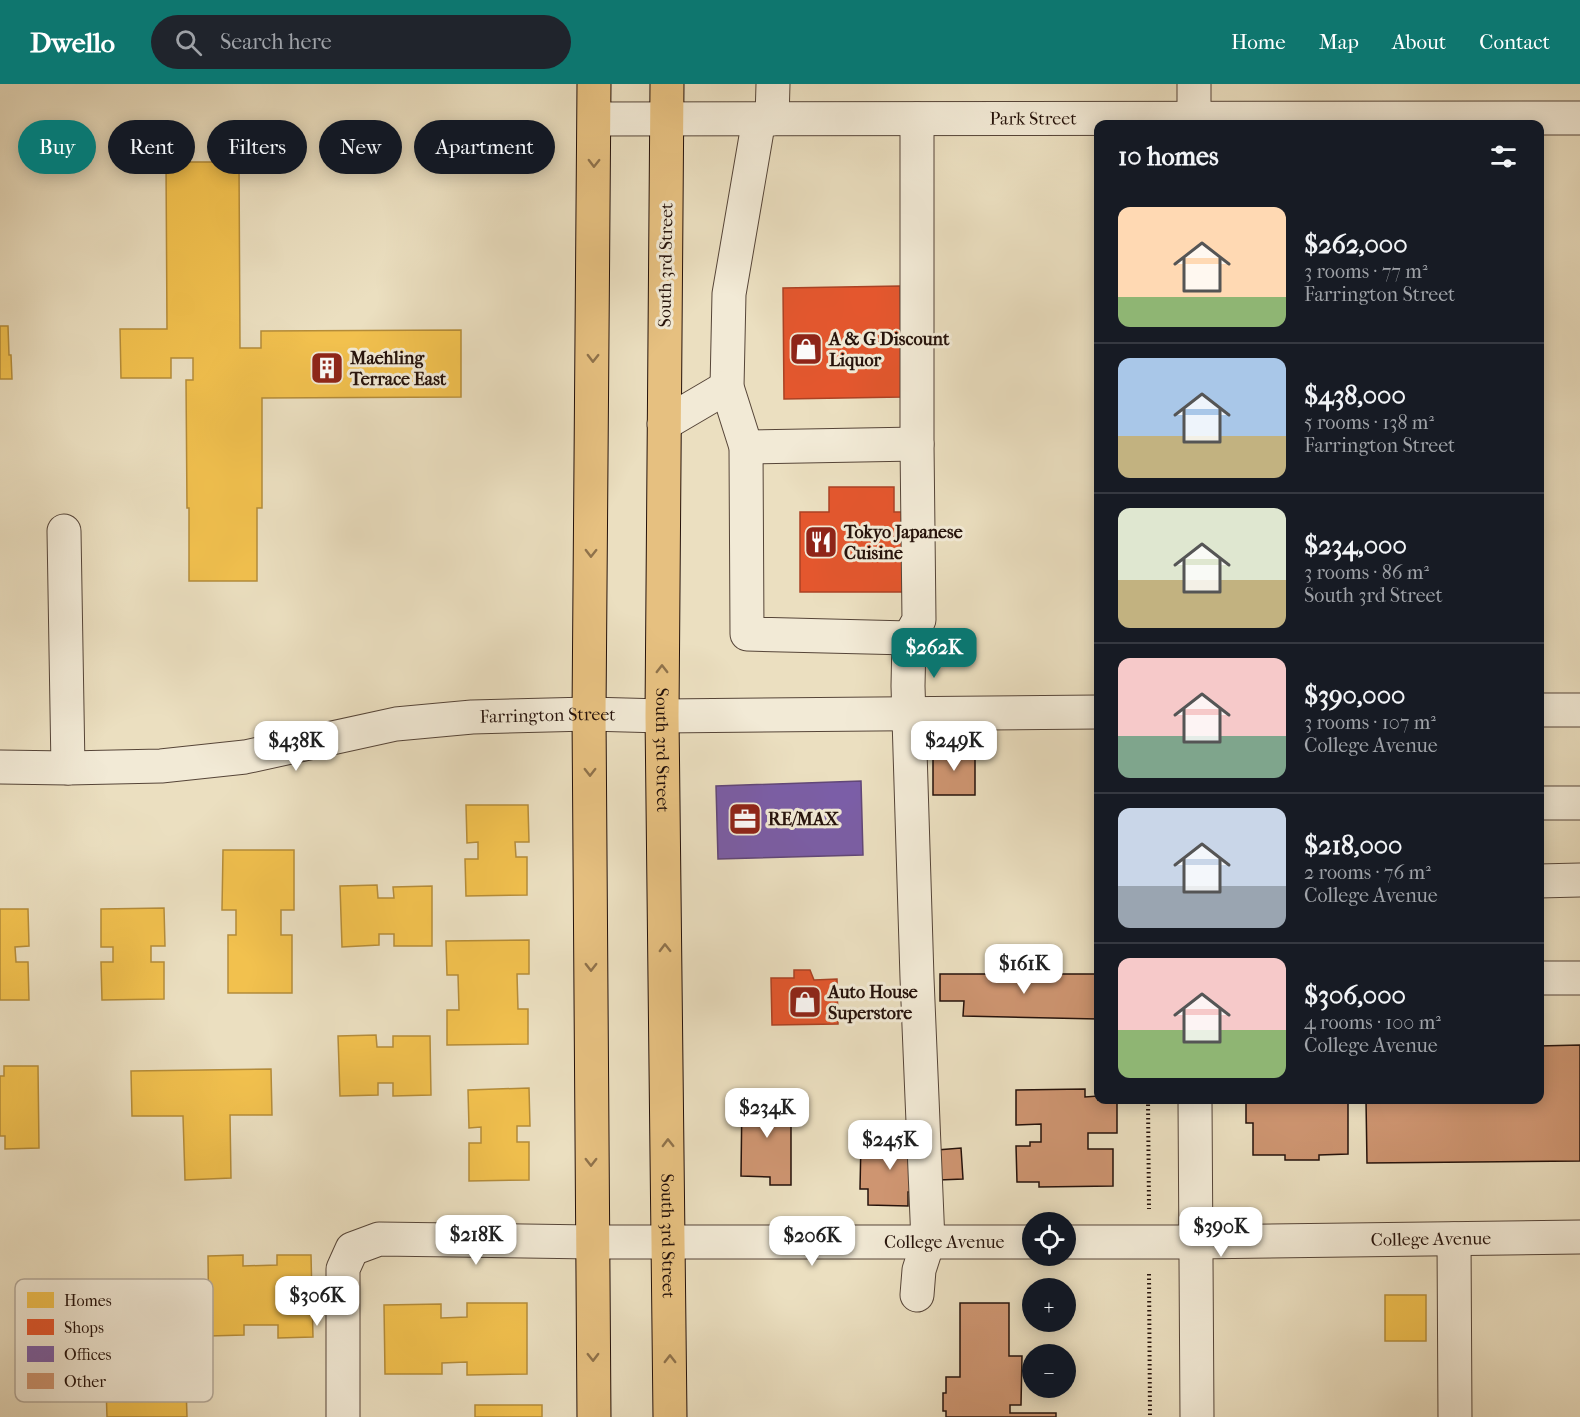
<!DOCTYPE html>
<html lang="en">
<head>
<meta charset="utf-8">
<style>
	body { margin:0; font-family:"IM FELL French Canon",serif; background:#20242c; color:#f1f3f6; height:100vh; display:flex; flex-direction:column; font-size:22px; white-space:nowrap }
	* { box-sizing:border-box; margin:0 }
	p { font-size:20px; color:#9ea1a6 }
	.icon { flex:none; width:33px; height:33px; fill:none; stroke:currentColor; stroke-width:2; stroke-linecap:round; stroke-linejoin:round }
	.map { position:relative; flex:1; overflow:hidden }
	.sheet { position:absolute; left:1094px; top:36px; width:450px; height:984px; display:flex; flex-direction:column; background:#171b24; border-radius:12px; box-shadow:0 3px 15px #0003 }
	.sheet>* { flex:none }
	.hud { position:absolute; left:18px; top:36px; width:570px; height:54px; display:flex; gap:12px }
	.controls { position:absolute; left:1022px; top:1128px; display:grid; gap:12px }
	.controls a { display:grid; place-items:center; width:54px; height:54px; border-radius:50%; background:#171b24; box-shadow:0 3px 15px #0003; font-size:30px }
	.price { position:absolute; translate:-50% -51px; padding:0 14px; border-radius:12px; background:#fff; color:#222; font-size:20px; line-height:39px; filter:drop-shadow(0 2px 3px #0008) }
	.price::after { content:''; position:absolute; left:50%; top:36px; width:18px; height:14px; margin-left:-9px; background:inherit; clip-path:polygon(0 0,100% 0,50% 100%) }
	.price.current { background:#0f766e; color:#fff }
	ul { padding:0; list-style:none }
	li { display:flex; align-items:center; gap:18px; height:150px; padding:0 24px }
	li+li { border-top:2px solid #363941 }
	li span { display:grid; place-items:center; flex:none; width:168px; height:120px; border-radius:12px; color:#555 }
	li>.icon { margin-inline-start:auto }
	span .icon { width:72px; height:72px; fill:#fffc; stroke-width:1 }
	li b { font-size:26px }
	h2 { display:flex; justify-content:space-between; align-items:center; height:72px; padding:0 24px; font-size:26px }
	.chip { padding:0 21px; border-radius:27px; background:#171b24; box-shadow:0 3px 15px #0003; font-size:21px; line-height:54px }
	.chip.current { background:#0f766e; color:#fff }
	header { display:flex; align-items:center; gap:36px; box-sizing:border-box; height:84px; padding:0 30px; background:#0f766e; color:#fff }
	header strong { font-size:28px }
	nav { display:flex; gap:33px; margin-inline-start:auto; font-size:21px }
	.search { width:420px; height:54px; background:#20242c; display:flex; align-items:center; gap:15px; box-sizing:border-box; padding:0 21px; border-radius:33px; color:#9ea1a6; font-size:22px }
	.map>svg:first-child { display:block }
	.homes { fill:#f2c14e; stroke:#b48c3a; stroke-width:1.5 }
	.shops { fill:#e4572e; stroke:#ab4224; stroke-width:1.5 }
	.offices { fill:#7b5ea7; stroke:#614778; stroke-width:1.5 }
	.building { fill:#ce9571; stroke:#25120b; stroke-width:1.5 }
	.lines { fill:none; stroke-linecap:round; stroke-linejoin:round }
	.minor-casing { stroke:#564538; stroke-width:35 }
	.highway-casing { stroke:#25120b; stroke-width:35 }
	.path { stroke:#25120b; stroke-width:4; stroke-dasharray:1.5 3; stroke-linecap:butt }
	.minor { stroke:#f2ead6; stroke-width:33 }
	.highway { stroke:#e6c080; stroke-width:33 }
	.oneway { stroke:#8f724b }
	.labels { text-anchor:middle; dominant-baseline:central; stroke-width:6; stroke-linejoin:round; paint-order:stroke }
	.street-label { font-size:18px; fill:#25120b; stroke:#f2ead6 }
	.poi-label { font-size:18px; font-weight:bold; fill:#25120b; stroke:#f2ead6; text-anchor:start }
	.key { fill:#f2ead6; stroke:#b4a999; stroke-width:1.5 }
	.key-label { font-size:16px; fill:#25120b }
</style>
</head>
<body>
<header>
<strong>Dwello</strong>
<div class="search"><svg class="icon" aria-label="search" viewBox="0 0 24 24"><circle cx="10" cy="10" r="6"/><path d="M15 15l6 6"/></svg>Search here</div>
<nav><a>Home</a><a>Map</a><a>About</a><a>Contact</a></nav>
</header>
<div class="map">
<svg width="1580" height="1333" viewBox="0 0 1580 1333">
	<rect width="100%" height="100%" fill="#ebdfc0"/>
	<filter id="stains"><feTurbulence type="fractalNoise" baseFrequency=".00333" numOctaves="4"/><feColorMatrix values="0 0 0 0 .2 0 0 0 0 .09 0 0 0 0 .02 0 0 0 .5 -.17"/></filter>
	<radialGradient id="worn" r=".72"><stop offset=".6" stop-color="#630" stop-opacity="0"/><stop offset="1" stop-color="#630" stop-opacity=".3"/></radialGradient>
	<g class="homes">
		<polygon points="166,78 239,78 240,264 261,264 261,247 461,246 461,313 262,314 262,424 257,424 257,497 189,497 189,424 187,424 186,296 193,296 193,274 171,274 171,294 121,294 120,245 167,245"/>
		<polygon points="0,242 8,242 9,271 11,271 12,295 0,295"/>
		<polygon points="466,721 528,721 529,758 515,758 516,773 527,773 527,811 466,812 465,775 478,775 478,758 467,759"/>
		<polygon points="223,766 294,766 294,826 281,826 281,851 292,851 292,909 228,909 228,851 236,851 236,826 222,826"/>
		<polygon points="377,801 378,814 394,814 393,803 432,802 432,862 394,862 394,850 379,850 379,861 342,863 340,802"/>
		<polygon points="164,824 165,862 151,862 151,878 164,878 164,915 102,916 101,878 113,878 113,863 101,863 101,825"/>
		<polygon points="0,825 28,825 29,862 15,863 16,878 28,878 29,916 0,916"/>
		<polygon points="529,856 529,890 517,890 518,925 528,925 528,960 447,961 447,926 459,926 458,891 447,891 446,857"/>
		<polygon points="376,951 377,963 393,963 393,952 430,952 431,1011 393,1012 393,999 378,999 378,1011 340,1012 338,952"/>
		<polygon points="4,982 38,982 39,1064 5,1065 5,1052 0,1052 0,992 4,992"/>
		<polygon points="271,985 272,1031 230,1031 231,1094 185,1096 183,1032 132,1032 131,987"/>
		<polygon points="529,1004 530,1042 517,1042 517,1058 529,1058 529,1096 469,1097 469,1059 481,1059 481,1043 469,1044 468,1006"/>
		<polygon points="243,1171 243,1182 277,1181 277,1171 311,1171 313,1253 278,1254 278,1241 244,1241 244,1251 209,1252 208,1172"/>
		<rect x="1385" y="1211" width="41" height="46"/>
		<polygon points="467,1219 527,1219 527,1290 467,1291 467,1278 442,1279 442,1290 385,1290 384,1221 441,1220 441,1234 467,1233"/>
		<polygon points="186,1301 187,1333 107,1333 106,1303"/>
		<rect x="475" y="1321" width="67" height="12"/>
	</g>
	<g class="shops">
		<polygon points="900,202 902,313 784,315 783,204"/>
		<polygon points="829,403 894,403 894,428 906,428 906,508 800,508 800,428 829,428"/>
		<polygon points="794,886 810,886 814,896 837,895 838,940 772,941 771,894 794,894"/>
	</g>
	<polygon class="offices" points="861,697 863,771 718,775 716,702"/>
	<g class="building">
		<rect x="933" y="665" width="42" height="46"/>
		<polygon points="940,890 1098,890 1098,935 963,932 964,917 940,917"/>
		<polygon points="1580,961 1580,1077 1367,1079 1366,1016 1539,1016 1539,962"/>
		<polygon points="1085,1005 1085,1013 1098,1012 1098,1016 1117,1016 1117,1049 1088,1049 1088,1065 1113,1065 1113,1102 1039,1103 1039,1098 1017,1098 1016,1062 1030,1062 1030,1058 1041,1058 1041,1040 1016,1041 1016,1006"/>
		<polygon points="742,1012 791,1013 791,1101 770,1101 770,1093 741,1092"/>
		<polygon points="1253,1016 1348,1016 1348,1070 1319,1071 1319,1076 1285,1076 1285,1071 1253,1071 1253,1039 1246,1039 1246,1018 1253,1018"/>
		<polygon points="861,1057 921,1058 920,1108 908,1108 908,1122 868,1121 868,1105 860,1105"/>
		<polygon points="961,1064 963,1095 939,1096 937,1066"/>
		<polygon points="960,1219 1009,1219 1009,1272 1022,1272 1021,1321 1010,1321 1010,1329 1056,1329 1056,1333 946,1333 946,1327 943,1327 943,1309 946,1309 946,1293 960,1293"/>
	</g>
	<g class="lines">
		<defs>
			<g id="minor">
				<polyline points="1194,0 1194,40"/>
				<path id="s1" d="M 595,35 L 1580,34"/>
				<polyline points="759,35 729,210 727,303 746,363 747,550 909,554"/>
				<polyline points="772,35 773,0"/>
				<polyline points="917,35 917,360 919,536 909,554 908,602 917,894 928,1158 919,1186 917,1211"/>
				<polyline points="664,340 727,303"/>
				<polyline points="746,363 917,360"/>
				<polyline points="64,447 68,684"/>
				<polyline points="1539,626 1580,626"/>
				<path id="s2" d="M 0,683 L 68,684 L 161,682 L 245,673 L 396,640 L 472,633 L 589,630 L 662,632 L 1098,628"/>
				<polyline points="1539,719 1580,719"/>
				<polyline points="1539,797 1580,796"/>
				<polyline points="1539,894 1580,894"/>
				<polyline points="1195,1016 1197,1333"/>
				<polyline points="1454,1155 1455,1333"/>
				<path id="s3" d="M 1065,1158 L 1195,1158 L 1580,1153"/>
				<path id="s4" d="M 343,1333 L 343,1185 L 352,1165 L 379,1155 L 592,1158 L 1032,1158"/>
			</g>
			<g id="highway">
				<path id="s5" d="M 667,0 L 662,632 L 670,1333"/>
				<polyline points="594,1333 589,630 594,0"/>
			</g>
		</defs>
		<use href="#minor" class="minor-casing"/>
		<use href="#highway" class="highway-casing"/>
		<g class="path">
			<polyline points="1148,1016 1149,1125"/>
			<polyline points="1149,1190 1150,1333"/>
		</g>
		<use href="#minor" class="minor"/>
		<use href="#highway" class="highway"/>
	</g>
	<defs><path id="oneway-chevron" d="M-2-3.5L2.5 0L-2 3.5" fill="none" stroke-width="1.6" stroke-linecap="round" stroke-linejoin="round" transform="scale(1.5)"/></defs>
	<g class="oneway">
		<use href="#oneway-chevron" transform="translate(594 79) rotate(91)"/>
		<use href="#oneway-chevron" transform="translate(593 274) rotate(91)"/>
		<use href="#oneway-chevron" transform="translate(591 469) rotate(91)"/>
		<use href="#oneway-chevron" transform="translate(662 585) rotate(-90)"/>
		<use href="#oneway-chevron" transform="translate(590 688) rotate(90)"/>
		<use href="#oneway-chevron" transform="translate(665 864) rotate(-91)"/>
		<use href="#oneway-chevron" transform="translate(591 883) rotate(90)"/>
		<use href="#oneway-chevron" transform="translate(668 1059) rotate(-91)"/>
		<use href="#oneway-chevron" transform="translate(591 1078) rotate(90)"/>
		<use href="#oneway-chevron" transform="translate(593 1273) rotate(89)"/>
		<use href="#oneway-chevron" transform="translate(670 1275) rotate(-90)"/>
	</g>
	<defs>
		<symbol id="shop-square" viewBox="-11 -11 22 22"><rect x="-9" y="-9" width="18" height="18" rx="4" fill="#8f2418" stroke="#f2ead6"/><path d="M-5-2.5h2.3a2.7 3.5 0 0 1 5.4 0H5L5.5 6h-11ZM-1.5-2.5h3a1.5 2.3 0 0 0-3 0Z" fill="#fff"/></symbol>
		<symbol id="building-square" viewBox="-11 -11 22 22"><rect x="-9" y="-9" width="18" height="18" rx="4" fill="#8f2418" stroke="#f2ead6"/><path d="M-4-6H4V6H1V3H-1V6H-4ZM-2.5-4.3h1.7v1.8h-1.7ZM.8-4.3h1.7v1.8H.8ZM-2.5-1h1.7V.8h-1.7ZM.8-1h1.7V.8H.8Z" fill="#fff"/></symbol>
		<symbol id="restaurant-square" viewBox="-11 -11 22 22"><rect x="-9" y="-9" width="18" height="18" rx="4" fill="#8f2418" stroke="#f2ead6"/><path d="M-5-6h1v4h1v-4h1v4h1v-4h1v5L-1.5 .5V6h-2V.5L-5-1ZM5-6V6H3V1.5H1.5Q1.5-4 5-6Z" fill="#fff"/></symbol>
		<symbol id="office-square" viewBox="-11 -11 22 22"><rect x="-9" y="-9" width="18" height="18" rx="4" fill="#8f2418" stroke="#f2ead6"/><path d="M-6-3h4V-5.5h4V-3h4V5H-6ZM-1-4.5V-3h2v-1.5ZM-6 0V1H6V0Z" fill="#fff"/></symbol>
	</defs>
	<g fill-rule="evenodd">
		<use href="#shop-square" x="787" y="246" width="38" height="38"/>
		<use href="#building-square" x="308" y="265" width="38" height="38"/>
		<use href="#restaurant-square" x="802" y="439" width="38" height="38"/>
		<use href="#office-square" x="726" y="716" width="38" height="38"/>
		<use href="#shop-square" x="786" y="899" width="38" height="38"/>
	</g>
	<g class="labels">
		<g class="street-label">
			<text stroke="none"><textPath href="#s1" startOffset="438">Park Street</textPath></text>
			<text transform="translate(666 181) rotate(-89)">South 3rd Street</text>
			<text stroke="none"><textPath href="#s2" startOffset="552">Farrington Street</textPath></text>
			<text stroke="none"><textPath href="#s5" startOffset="666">South 3rd Street</textPath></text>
			<text stroke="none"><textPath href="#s5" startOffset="1152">South 3rd Street</textPath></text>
			<text stroke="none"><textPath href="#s3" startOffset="366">College Avenue</textPath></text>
			<text stroke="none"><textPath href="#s4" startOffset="764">College Avenue</textPath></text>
		</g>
		<g class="poi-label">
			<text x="829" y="255">A &amp; G Discount<tspan x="829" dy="21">Liquor</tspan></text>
			<text x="350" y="274">Maehling<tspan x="350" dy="21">Terrace East</tspan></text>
			<text x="844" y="448">Tokyo Japanese<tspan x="844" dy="21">Cuisine</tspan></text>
			<text x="768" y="735">RE/MAX</text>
			<text x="828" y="908">Auto House<tspan x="828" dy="21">Superstore</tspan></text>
		</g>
	</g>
	<rect x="15" y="1195" width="198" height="123" rx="9" class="key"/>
	<rect x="27" y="1208" width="27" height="16" fill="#f2c14e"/>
	<rect x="27" y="1235" width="27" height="16" fill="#e4572e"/>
	<rect x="27" y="1262" width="27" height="16" fill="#7b5ea7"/>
	<rect x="27" y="1289" width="27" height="16" fill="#ce9571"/>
	<g class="key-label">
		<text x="64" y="1222">Homes</text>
		<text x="64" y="1249">Shops</text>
		<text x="64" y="1276">Offices</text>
		<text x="64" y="1303">Other</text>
	</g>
	<rect width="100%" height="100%" filter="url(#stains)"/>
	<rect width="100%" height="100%" fill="url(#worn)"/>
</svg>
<div class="controls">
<a><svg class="icon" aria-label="locate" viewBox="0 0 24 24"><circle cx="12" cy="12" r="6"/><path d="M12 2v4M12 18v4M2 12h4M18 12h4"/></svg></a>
<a>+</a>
<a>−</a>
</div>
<b class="price current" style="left:934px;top:595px">$262K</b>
<b class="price" style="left:296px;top:688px">$438K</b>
<b class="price" style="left:954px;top:688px">$249K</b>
<b class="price" style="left:1024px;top:911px">$161K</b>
<b class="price" style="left:767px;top:1055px">$234K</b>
<b class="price" style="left:890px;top:1087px">$245K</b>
<b class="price" style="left:1221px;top:1174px">$390K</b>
<b class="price" style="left:476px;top:1182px">$218K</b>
<b class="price" style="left:812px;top:1183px">$206K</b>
<b class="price" style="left:317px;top:1243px">$306K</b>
<div class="hud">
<a class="chip current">Buy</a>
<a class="chip">Rent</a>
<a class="chip">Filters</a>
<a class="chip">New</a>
<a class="chip">Apartment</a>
</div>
<section class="sheet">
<h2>10 homes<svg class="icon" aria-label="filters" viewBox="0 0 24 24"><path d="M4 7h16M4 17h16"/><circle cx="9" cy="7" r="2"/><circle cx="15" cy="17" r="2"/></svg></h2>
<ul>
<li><span style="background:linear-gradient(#ffd9b3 75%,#8fb573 0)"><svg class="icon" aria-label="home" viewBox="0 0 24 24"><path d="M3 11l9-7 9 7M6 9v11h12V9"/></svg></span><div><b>$262,000</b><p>3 rooms · 77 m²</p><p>Farrington Street</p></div></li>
<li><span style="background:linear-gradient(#a9c7e8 65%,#c2b280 0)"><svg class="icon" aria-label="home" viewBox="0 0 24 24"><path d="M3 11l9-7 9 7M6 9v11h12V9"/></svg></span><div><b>$438,000</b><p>5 rooms · 138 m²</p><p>Farrington Street</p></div></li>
<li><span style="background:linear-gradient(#dfe7d0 60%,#c2b280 0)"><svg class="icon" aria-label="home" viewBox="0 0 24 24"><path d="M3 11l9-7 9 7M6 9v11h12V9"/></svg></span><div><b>$234,000</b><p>3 rooms · 86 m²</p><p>South 3rd Street</p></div></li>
<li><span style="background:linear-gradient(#f6c9c9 65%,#7fa58c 0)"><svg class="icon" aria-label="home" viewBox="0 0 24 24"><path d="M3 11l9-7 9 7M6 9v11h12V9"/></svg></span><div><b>$390,000</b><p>3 rooms · 107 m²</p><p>College Avenue</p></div></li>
<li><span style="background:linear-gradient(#c9d6e8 65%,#9aa5b1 0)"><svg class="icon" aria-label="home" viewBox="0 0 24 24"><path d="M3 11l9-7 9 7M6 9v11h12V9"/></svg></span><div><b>$218,000</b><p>2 rooms · 76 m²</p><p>College Avenue</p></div></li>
<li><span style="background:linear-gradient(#f6c9c9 60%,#8fb573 0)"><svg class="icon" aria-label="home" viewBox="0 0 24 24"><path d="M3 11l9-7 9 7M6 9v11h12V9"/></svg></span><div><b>$306,000</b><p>4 rooms · 100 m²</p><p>College Avenue</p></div></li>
</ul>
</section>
</div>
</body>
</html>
